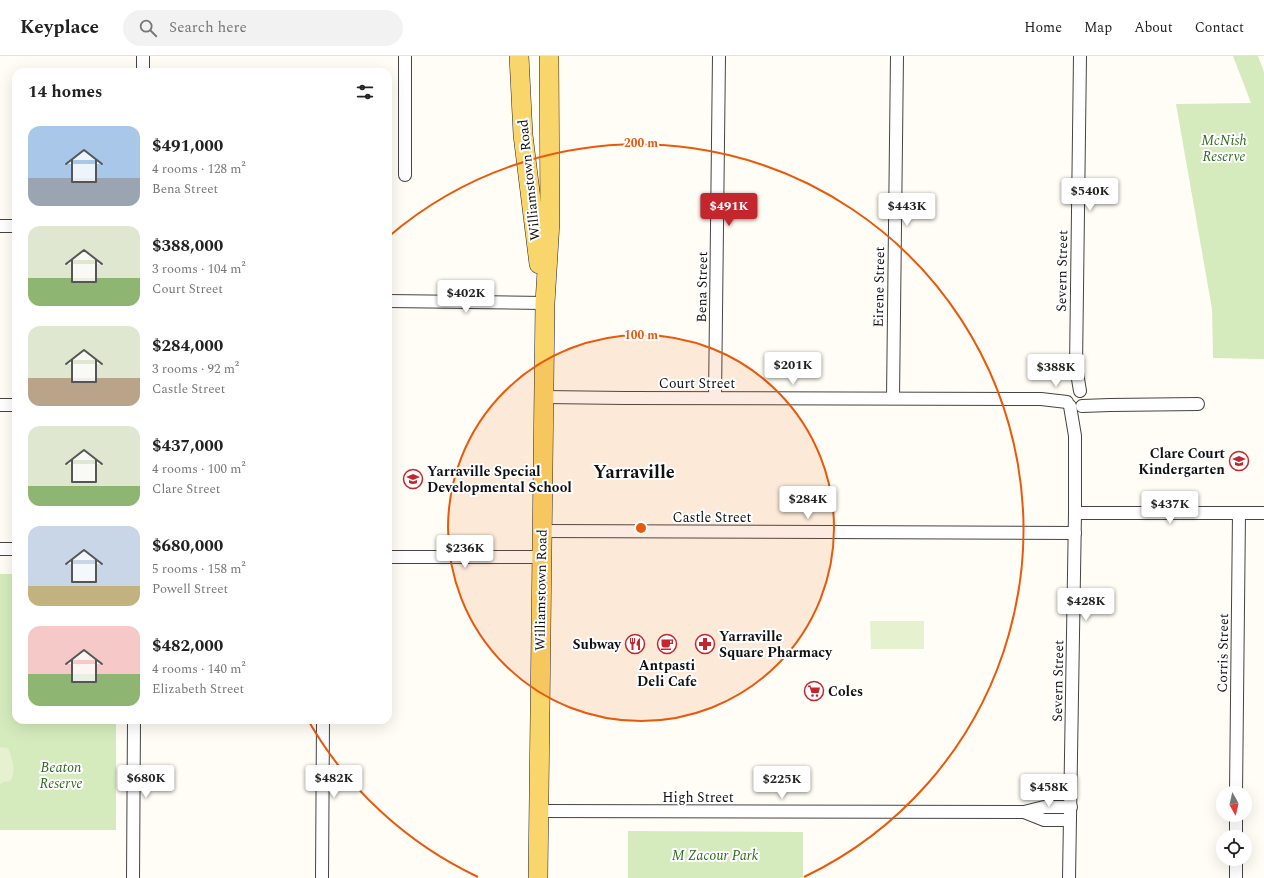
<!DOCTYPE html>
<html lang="en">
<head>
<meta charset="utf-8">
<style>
	body { margin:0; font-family:Spectral,serif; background:#f2f2f2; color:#222; height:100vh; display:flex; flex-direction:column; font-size:15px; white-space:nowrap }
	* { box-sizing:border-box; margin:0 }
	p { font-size:13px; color:#767676 }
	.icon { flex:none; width:22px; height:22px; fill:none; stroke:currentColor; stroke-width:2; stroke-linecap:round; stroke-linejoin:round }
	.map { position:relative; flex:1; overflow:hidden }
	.side { position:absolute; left:12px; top:12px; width:380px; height:656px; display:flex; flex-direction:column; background:#fff; border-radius:12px; box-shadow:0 4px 16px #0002 }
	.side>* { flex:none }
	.needle { width:26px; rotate:172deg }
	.controls { position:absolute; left:1216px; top:730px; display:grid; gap:8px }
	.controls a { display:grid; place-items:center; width:36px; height:36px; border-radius:50%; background:#fff; box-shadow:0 4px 16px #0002; font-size:20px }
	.price { position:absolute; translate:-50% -34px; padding:0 9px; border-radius:4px; background:#fff; color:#222; font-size:13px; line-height:26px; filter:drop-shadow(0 1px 2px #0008) }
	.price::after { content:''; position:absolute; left:50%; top:24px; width:12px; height:9px; margin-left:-6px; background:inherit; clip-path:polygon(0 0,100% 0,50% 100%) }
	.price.on { background:#c4262e; color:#fff }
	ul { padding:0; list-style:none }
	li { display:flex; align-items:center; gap:12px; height:100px; padding:0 16px }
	li span { display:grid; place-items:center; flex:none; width:112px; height:80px; border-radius:12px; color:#555 }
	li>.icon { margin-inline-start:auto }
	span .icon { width:48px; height:48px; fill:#fffc; stroke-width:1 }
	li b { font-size:17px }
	h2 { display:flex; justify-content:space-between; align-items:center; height:48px; padding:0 16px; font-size:17px }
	header { display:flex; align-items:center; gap:24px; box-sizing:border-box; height:56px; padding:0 20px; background:#fff; border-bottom:1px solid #e0e0e0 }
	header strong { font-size:19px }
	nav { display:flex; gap:22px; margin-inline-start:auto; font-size:14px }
	.search { width:280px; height:36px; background:#f2f2f2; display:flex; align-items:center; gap:10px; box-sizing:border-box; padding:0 14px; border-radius:22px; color:#767676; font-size:15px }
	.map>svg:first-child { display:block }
	.park { fill:#d5ebbd }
	.pitch { fill:#e6f2cf }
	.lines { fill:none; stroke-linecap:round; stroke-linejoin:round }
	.minor-casing { stroke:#444; stroke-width:14 }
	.primary-casing { stroke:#222; stroke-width:20 }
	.minor { stroke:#fff; stroke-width:12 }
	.primary { stroke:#f9d66b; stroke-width:19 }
	.ring { fill:none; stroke:#e8590c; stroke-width:2 }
	.labels { text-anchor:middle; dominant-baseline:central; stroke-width:4; stroke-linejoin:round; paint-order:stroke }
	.park-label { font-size:14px; font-style:italic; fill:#2f6b1f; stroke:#fff }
	.street-label { font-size:14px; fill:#111; stroke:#fff }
	.poi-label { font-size:14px; font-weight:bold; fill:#111; stroke:#fff; text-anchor:start }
	.district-label { font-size:18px; font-weight:bold; fill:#111; stroke:#fff }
	.centre { fill:#e8590c; stroke:#fff; stroke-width:2 }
	.ring-label { font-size:12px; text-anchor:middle; font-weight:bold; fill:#e8590c; stroke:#fff; stroke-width:4; stroke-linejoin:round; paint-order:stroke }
</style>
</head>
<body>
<header>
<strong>Keyplace</strong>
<div class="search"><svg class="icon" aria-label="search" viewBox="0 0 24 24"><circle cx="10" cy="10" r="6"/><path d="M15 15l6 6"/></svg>Search here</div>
<nav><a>Home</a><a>Map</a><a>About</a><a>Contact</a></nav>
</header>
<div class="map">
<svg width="1264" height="822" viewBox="0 0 1264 822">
	<rect width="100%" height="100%" fill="#fffdf5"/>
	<g class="park">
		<polygon points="1233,0 1258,0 1264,16 1264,303 1213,302 1212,253 1176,48 1251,47"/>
		<polygon points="0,518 16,518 16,664 116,664 116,774 0,774"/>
		<polygon points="628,775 803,776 803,822 628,822"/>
	</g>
	<g class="pitch">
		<polygon points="870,565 924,565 924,593 871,593"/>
		<path d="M 0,691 L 8,692 C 12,702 17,716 10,725 L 3,726 L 0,728 Z"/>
	</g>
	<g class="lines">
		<defs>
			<g id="minor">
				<polyline points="405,0 405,119"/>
				<polyline points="1080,0 1076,311 1080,335"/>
				<polyline points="143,16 143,0"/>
				<polyline points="0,170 16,170"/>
				<polyline points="388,245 545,247"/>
				<polyline points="544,341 625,342 1041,343 1067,346"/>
				<polyline points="715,342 719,0"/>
				<polyline points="893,342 897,0"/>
				<polyline points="0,349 16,349"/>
				<polyline points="1082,350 1110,349 1198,348"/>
				<polyline points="1075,457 1264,457"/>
				<polyline points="542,475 1075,477"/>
				<polyline points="0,493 16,493"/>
				<polyline points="388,501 542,501"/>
				<polyline points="1236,737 1239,457"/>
				<polyline points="539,755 1024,756 1044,751 1071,751"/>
				<polyline points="1024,756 1044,764 1070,764"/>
				<polyline points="1236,781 1236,759"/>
				<polyline points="133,822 134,664"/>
				<polyline points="322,822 323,664"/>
				<polyline points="1069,822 1075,457 1075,380 1070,350"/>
				<polyline points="1236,822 1236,803"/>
			</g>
			<g id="primary">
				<polyline points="519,0 523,79 539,208"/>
				<polyline points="538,822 545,247 550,166 549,0"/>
			</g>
		</defs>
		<use href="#minor" class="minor-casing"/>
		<use href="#primary" class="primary-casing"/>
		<use href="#minor" class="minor"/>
		<use href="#primary" class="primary"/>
	</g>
	<circle cx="641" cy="472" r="193" fill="#e8590c" fill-opacity=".12"/>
	<g class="ring">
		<circle cx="641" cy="472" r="193"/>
		<path d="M478 821A385 385 0 0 1 308 664M388 181A385 385 0 1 1 804 821"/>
	</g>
	<defs>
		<symbol id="school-ring" viewBox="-11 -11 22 22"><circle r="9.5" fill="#fff" stroke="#c4262e" stroke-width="1.5"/><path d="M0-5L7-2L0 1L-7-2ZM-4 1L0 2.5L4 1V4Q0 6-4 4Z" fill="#c4262e"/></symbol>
		<symbol id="restaurant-ring" viewBox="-11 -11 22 22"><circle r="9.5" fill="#fff" stroke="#c4262e" stroke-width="1.5"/><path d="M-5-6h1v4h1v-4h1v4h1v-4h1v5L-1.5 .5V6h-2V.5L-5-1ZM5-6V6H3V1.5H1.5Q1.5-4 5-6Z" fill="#c4262e"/></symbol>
		<symbol id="cafe-ring" viewBox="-11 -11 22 22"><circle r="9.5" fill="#fff" stroke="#c4262e" stroke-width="1.5"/><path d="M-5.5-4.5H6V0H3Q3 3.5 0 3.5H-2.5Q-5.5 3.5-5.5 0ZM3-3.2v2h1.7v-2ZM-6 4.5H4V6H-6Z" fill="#c4262e"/></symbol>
		<symbol id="pharmacy-ring" viewBox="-11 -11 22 22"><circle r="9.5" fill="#fff" stroke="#c4262e" stroke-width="1.5"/><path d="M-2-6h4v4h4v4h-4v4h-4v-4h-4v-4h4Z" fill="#c4262e"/></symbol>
		<symbol id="supermarket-ring" viewBox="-11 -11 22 22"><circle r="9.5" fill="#fff" stroke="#c4262e" stroke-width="1.5"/><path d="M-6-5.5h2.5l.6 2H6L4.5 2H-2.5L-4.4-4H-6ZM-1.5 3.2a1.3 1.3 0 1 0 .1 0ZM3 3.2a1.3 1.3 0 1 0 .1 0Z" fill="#c4262e"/></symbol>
	</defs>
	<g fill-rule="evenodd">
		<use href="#school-ring" x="1228" y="394" width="22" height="22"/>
		<use href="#school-ring" x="402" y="412" width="22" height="22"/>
		<use href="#restaurant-ring" x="624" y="577" width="22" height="22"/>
		<use href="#cafe-ring" x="656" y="577" width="22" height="22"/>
		<use href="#pharmacy-ring" x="694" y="577" width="22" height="22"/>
		<use href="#supermarket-ring" x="803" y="624" width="22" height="22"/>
	</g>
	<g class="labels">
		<g class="park-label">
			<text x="1224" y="84">McNish<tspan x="1224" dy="16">Reserve</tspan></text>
			<text x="61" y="711">Beaton<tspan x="61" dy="16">Reserve</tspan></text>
			<text x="715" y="799">M Zacour Park</text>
		</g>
		<g class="street-label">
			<text transform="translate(529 124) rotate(-96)">Williamstown Road</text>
			<text transform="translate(1062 215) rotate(-89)">Severn Street</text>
			<text transform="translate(702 231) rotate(-89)">Bena Street</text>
			<text transform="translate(879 231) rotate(-89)">Eirene Street</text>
			<text x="697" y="327">Court Street</text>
			<text x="712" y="461">Castle Street</text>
			<text transform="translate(541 534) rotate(-89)">Williamstown Road</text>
			<text transform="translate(1223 597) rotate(-89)">Corris Street</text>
			<text transform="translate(1058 625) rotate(-89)">Severn Street</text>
			<text x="698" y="741">High Street</text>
		</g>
		<g class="poi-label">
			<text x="1225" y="397" text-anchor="end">Clare Court<tspan x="1225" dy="16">Kindergarten</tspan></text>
			<text x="427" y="415">Yarraville Special<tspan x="427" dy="16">Developmental School</tspan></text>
			<text x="719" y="580">Yarraville<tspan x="719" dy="16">Square Pharmacy</tspan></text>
			<text x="621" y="588" text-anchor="end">Subway</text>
			<text x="667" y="609" text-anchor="middle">Antpasti<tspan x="667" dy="16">Deli Cafe</tspan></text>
			<text x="828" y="635">Coles</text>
		</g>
		<g class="district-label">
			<text x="634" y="416">Yarraville</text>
		</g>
	</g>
	<circle cx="641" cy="472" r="6" class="centre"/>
	<g class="ring-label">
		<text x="641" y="91">200 m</text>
		<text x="641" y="283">100 m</text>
	</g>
</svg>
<div class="controls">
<a><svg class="needle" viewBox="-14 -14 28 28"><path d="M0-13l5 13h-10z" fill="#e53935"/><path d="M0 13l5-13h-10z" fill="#767676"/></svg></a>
<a><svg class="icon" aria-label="locate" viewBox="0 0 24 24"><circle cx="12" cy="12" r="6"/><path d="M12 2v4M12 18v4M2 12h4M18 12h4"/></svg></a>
</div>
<b class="price" style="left:1090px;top:156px">$540K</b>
<b class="price on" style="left:729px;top:171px">$491K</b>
<b class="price" style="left:907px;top:171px">$443K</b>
<b class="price" style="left:466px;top:258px">$402K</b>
<b class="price" style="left:793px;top:330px">$201K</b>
<b class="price" style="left:1056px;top:332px">$388K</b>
<b class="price" style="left:808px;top:464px">$284K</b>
<b class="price" style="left:1170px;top:469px">$437K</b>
<b class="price" style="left:465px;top:513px">$236K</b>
<b class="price" style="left:1086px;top:566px">$428K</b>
<b class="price" style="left:146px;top:743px">$680K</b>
<b class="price" style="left:334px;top:743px">$482K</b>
<b class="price" style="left:782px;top:744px">$225K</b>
<b class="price" style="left:1049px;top:752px">$458K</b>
<section class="side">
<h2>14 homes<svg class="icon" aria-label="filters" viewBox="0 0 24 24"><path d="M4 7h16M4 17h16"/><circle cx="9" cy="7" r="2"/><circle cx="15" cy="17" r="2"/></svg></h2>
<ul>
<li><span style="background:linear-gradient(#a9c7e8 65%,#9aa5b1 0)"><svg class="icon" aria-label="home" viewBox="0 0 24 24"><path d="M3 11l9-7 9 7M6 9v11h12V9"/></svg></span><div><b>$491,000</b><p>4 rooms · 128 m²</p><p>Bena Street</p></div></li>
<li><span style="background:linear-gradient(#dfe7d0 65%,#8fb573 0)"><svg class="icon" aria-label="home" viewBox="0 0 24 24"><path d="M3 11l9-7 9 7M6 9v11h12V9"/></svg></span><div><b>$388,000</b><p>3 rooms · 104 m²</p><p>Court Street</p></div></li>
<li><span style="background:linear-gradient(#dfe7d0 65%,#b9a48a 0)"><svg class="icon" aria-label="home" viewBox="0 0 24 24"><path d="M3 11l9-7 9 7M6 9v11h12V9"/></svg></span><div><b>$284,000</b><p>3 rooms · 92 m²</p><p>Castle Street</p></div></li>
<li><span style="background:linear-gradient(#dfe7d0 75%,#8fb573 0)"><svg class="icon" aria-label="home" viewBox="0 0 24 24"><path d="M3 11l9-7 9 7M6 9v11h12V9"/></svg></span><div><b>$437,000</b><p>4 rooms · 100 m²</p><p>Clare Street</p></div></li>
<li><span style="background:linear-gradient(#c9d6e8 75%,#c2b280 0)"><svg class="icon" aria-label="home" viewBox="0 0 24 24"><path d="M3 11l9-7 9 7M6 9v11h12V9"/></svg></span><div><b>$680,000</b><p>5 rooms · 158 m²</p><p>Powell Street</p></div></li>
<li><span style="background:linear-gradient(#f6c9c9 60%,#8fb573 0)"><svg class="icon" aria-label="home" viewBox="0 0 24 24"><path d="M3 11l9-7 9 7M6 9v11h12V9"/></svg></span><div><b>$482,000</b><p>4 rooms · 140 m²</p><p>Elizabeth Street</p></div></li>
</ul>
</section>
</div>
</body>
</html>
